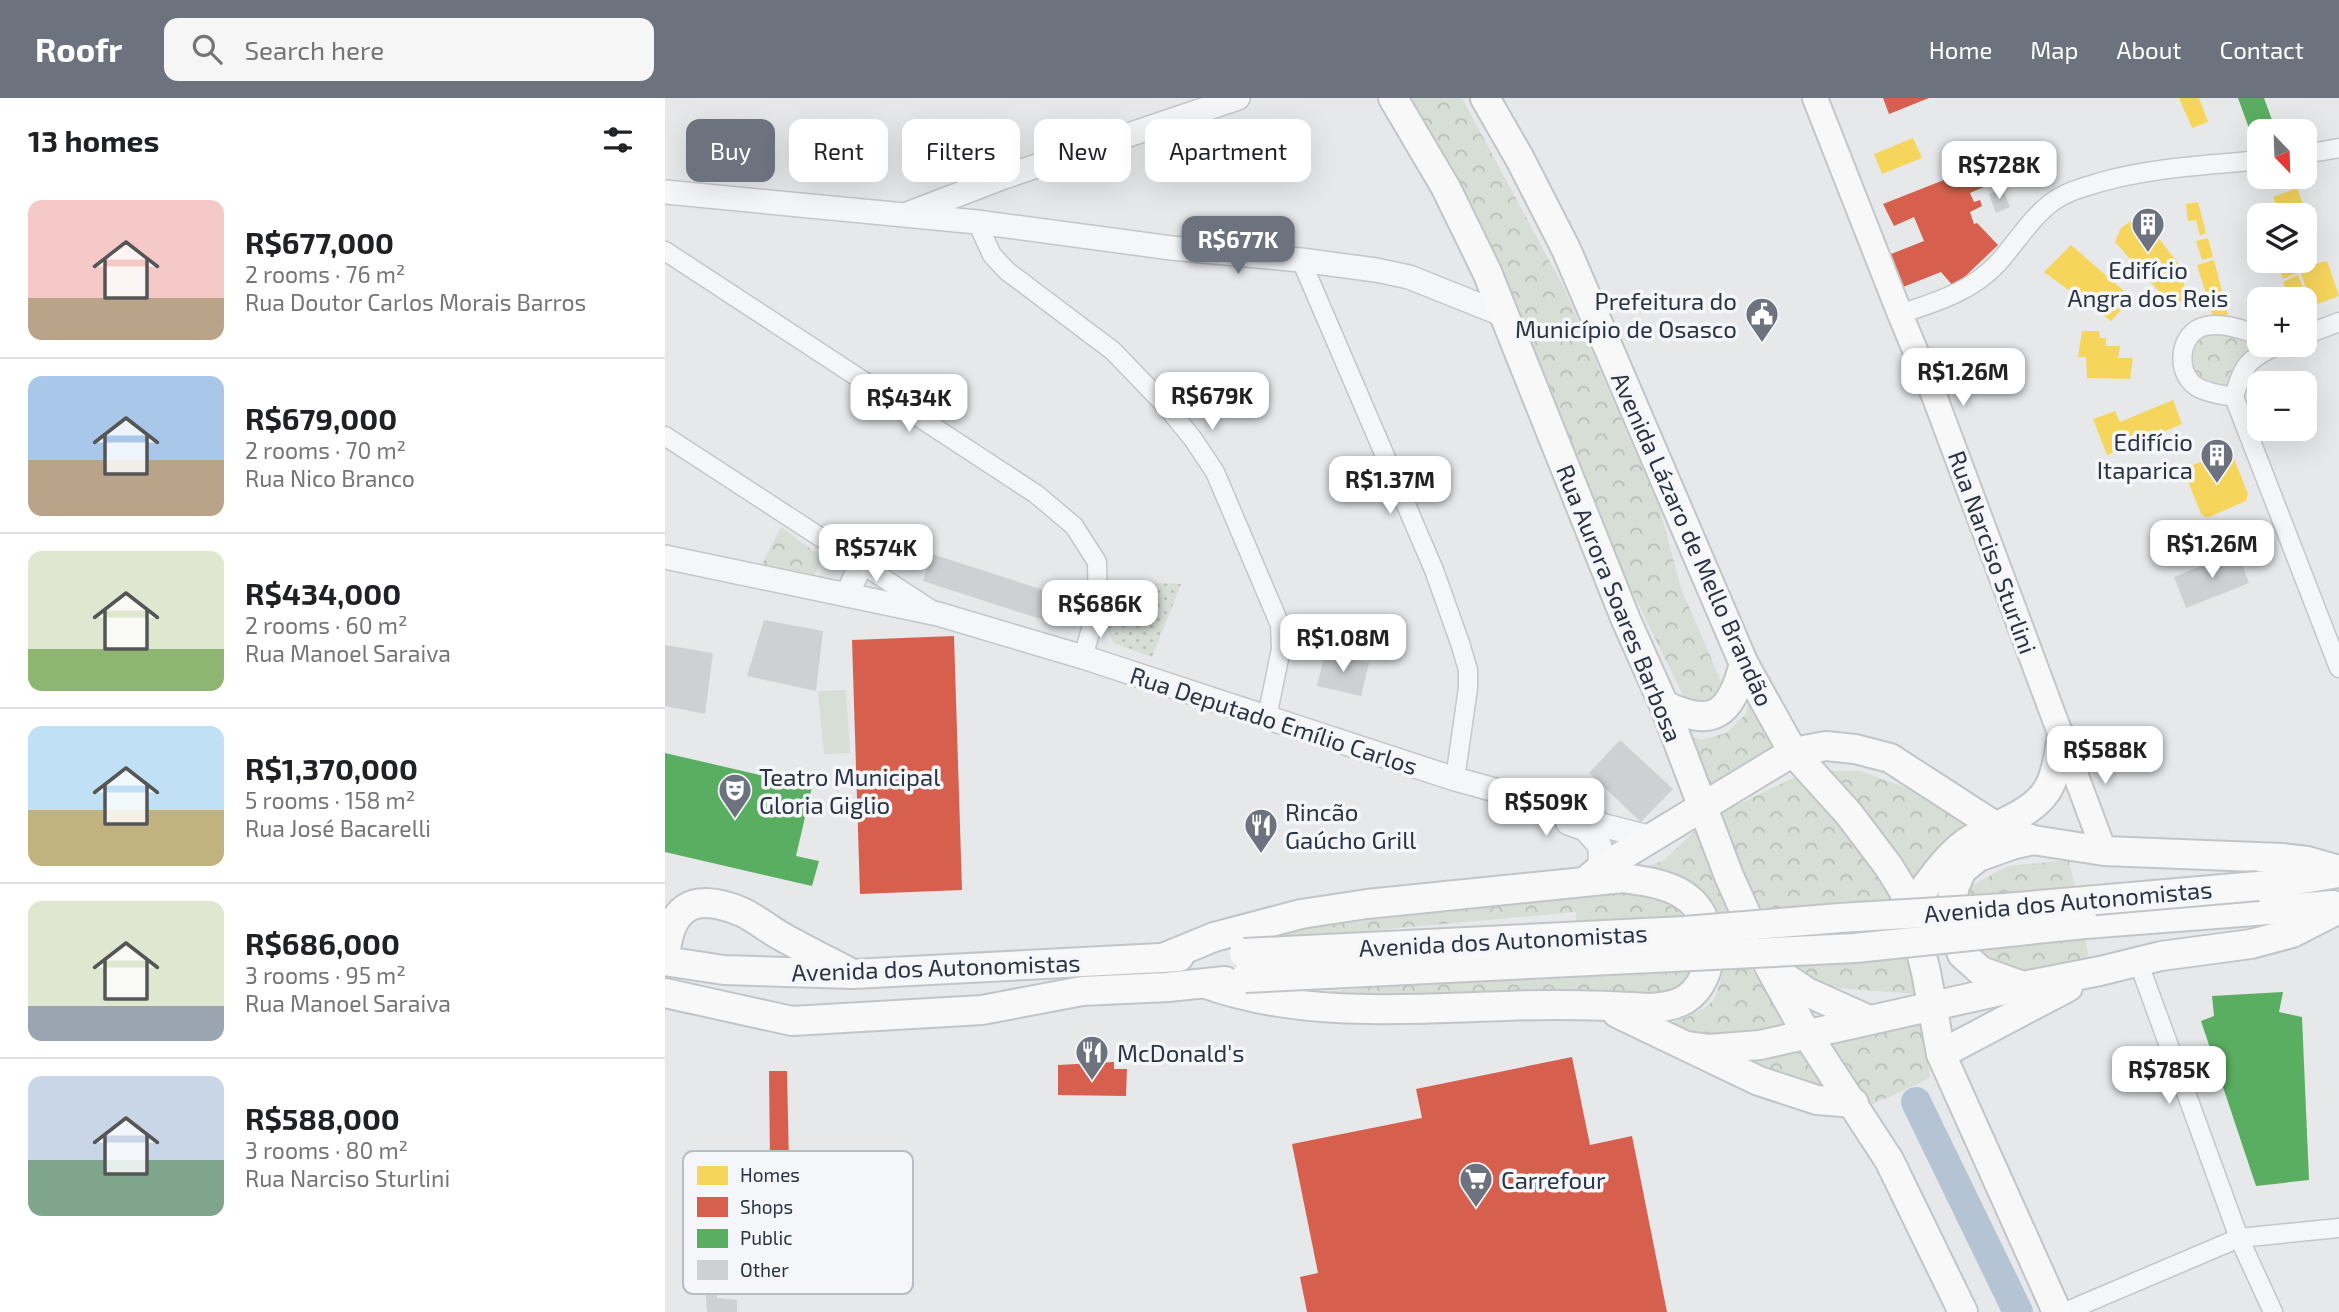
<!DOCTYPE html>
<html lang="en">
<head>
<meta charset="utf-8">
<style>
	body { margin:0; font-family:"Exo 2",sans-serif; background:#f6f6f6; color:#202124; height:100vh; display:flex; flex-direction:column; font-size:26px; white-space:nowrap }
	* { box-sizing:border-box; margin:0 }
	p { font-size:23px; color:#757577 }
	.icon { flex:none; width:38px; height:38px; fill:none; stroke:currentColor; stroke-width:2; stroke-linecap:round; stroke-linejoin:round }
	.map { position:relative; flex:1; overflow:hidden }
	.side { display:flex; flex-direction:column; background:#fff; width:665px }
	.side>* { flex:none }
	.hud { position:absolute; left:21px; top:21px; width:665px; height:63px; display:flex; gap:14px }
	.needle { width:46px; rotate:157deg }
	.tools { position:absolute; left:1582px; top:21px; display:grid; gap:14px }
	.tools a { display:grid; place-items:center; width:70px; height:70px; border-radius:14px; background:#fff; box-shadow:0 7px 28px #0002; font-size:35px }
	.price { position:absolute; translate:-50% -60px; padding:0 16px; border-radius:14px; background:#fff; color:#222; font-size:23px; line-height:46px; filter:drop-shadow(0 2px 4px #0008) }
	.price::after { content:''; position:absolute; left:50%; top:42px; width:21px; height:16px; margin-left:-10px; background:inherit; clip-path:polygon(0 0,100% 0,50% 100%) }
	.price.selected { background:#6c737f; color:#fff }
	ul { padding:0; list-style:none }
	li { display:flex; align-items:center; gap:21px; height:175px; padding:0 28px }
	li+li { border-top:2px solid #e0e0e0 }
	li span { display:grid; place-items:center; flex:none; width:196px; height:140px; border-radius:14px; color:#555 }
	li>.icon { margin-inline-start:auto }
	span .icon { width:84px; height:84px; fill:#fffc; stroke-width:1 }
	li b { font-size:30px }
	h2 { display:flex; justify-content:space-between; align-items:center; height:84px; padding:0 28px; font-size:30px }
	.tag { padding:0 24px; border-radius:14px; background:#fff; box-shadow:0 7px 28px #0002; font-size:24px; line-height:63px }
	.tag.selected { background:#6c737f; color:#fff }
	header { display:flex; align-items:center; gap:42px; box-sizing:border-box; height:98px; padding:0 35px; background:#6c737f; color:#fff }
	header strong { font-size:33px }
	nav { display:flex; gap:38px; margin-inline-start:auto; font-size:24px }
	.search { width:490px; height:63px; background:#f6f6f6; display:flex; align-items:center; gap:18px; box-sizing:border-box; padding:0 24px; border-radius:14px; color:#757577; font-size:26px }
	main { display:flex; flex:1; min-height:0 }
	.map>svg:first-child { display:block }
	.grass { fill:url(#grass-dots) }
	.forest { fill:url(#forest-crowns) }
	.pitch { fill:#d6ded6 }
	.homes { fill:#f6d55c }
	.shops { fill:#d6604d }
	.public { fill:#5aae61 }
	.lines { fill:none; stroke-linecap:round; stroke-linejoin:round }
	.river { stroke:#b4c4d5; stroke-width:30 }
	.building { fill:#ced0d3 }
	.minor-casing { stroke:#c4c6c8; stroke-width:21 }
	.tertiary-casing { stroke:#c4c6c8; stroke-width:26 }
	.secondary-casing { stroke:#c4c6c8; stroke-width:28 }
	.primary-casing { stroke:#c2c5c8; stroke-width:32 }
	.minor { stroke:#f5f6f7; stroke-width:18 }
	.tertiary { stroke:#f5f6f7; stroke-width:23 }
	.secondary { stroke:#f8f8f8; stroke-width:24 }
	.primary { stroke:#f8f8f8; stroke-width:28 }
	.primary-bridge-casing { stroke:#c2c5c8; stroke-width:32; stroke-linecap:butt }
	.primary-bridge { stroke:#f8f8f8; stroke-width:28 }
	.labels { text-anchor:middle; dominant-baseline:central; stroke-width:7; stroke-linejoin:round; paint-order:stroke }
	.poi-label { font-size:24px; fill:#2b3445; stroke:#f4f6f9; text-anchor:start }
	.street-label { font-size:24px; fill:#2b3445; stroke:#f4f6f9 }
	.key { fill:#f4f6f9; stroke:#b8bcc3; stroke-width:2 }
	.key-label { font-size:19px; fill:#2b3445 }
</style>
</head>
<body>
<header>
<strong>Roofr</strong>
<div class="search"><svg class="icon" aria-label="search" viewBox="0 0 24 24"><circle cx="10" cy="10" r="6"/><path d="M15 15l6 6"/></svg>Search here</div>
<nav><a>Home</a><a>Map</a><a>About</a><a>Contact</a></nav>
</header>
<main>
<section class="side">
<h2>13 homes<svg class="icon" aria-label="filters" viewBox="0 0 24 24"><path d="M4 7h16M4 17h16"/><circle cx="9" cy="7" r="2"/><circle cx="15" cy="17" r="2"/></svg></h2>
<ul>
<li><span style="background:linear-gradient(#f6c9c9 70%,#b9a48a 0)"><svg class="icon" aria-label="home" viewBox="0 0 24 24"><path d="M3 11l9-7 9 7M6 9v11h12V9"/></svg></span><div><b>R$677,000</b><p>2 rooms · 76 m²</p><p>Rua Doutor Carlos Morais Barros</p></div></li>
<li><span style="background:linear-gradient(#a9c7e8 60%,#b9a48a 0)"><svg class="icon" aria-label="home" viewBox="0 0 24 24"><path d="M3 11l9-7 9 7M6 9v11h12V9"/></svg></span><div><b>R$679,000</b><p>2 rooms · 70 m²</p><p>Rua Nico Branco</p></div></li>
<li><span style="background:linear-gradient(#dfe7d0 70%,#8fb573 0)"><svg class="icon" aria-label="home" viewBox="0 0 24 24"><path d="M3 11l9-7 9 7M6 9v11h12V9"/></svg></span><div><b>R$434,000</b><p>2 rooms · 60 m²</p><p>Rua Manoel Saraiva</p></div></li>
<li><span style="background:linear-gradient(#bfe0f5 60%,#c2b280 0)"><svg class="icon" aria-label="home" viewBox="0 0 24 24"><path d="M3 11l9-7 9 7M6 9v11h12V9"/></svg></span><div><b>R$1,370,000</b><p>5 rooms · 158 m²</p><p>Rua José Bacarelli</p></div></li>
<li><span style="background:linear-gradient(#dfe7d0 75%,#9aa5b1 0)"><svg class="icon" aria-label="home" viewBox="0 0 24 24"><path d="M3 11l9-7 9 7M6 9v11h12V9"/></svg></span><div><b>R$686,000</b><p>3 rooms · 95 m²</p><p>Rua Manoel Saraiva</p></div></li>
<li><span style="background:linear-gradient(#c9d6e8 60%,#7fa58c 0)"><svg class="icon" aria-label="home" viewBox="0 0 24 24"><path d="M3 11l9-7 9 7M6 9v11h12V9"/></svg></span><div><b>R$588,000</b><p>3 rooms · 80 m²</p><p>Rua Narciso Sturlini</p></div></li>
</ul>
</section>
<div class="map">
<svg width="1674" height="1214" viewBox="0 0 1674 1214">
	<defs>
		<pattern id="grass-dots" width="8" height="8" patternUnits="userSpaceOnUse" patternTransform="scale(1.75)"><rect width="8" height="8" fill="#d6ded6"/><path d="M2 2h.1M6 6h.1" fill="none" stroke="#b8bfb9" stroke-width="1.8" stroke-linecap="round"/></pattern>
		<pattern id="forest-crowns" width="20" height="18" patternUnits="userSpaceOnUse" patternTransform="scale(1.75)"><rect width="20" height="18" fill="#d6ded6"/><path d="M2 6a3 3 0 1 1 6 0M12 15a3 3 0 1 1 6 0" fill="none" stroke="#b8bfb9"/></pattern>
	</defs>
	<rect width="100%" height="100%" fill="#e6e8ea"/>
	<polygon class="grass" points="456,484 516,486 487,559 449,545 442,532"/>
	<g class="forest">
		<polygon points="741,0 797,0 899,190 994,408 1016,490 1061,595 1024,610 949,456 872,260 822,149"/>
		<path d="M 1554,230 L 1594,244 L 1594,247 L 1600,247 C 1574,257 1569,268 1563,295 L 1534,284 L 1523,269 L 1528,239 Z"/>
		<polygon points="116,429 158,460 148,479 96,468"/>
		<polygon points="1084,595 1113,655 1040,703 1017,636 1036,642 1061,635 1081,616"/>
		<polygon points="1158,673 1196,673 1241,690 1302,727 1297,741 1252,782"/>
		<polygon points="1132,678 1216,776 1242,819 1252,896 1161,889 1113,864 1051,717"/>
		<path d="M 1034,729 L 1089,875 L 1126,929 L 1054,945 L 1006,925 C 1019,920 1039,914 1048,902 C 1064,877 1060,820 1041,798 C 1034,791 988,776 976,770 L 998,763 Z"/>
		<polygon points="1404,762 1425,866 1358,880 1324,865 1309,849 1295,819 1304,789 1343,768"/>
		<polygon points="955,790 978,792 1021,810 1036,870 1014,900 649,900 650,895 910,869 911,814 622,840 620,833"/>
		<polygon points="1257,921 1265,980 1202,1009 1160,942"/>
		<polygon points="1138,948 1171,995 1067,964 1102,960"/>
	</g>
	<polygon class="pitch" points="181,592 185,655 159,656 153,593"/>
	<g class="homes">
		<polygon points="1514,0 1534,0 1543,24 1527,30"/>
		<polygon points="1248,40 1257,60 1217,76 1209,56"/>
		<polygon points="1632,90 1645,125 1640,127 1640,117 1616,117 1608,99"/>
		<polygon points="1533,104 1541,135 1535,138 1531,122 1523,123 1521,106"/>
		<polygon points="1469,121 1484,121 1489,127 1488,133 1515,168 1522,198 1508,209 1450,144 1456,130"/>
		<polygon points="1543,140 1548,159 1537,162 1531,143"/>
		<polygon points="1406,147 1467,200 1446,223 1379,174"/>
		<polygon points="1549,162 1563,217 1548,218 1532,167"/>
		<polygon points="1621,163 1626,163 1632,175 1618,181 1612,166"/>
		<polygon points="1662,163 1674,198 1647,208 1634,170"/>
		<polygon points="1633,177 1650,220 1640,223 1640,201 1625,201 1618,184"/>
		<polygon points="1417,233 1434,233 1435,240 1441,240 1441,248 1455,248 1453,260 1468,260 1465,281 1422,280 1421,259 1413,259"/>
		<polygon points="1508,302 1517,326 1442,357 1428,321 1450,313 1455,324"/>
		<polygon points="1563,353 1568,358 1583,396 1581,403 1544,419 1540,419 1536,416 1521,378 1521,372 1523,369"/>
	</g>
	<g class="shops">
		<polygon points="1218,0 1264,0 1224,16"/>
		<polygon points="1327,63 1335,82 1305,95 1309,104 1315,102 1317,108 1305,114 1309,126 1312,125 1333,147 1289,189 1276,174 1238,189 1226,156 1259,143 1249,119 1229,128 1218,106"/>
		<polygon points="289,538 297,792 195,796 187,542"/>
		<polygon points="907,959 925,1047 967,1038 1002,1214 642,1214 635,1179 653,1175 627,1046 757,1020 751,991"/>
		<polygon points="449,964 449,971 462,971 461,998 393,997 393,967"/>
		<polygon points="104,973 122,973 126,1162 106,1162"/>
	</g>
	<g class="public">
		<polygon points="1573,0 1599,0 1611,33 1594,33 1594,42 1589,44"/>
		<polygon points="0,655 147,689 131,758 154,763 147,788 0,754"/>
		<polygon points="1618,894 1614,914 1637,919 1644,1082 1591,1088 1536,923 1549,918 1547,898"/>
	</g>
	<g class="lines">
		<polyline class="river" points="1251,1004 1353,1214"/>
	</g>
	<g class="building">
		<polygon points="1337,90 1345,109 1331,115 1324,96"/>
		<polygon points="1572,453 1584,485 1521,510 1509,479"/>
		<polygon points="267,456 403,500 394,527 258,483"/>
		<polygon points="99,522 158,533 151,593 82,578"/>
		<polygon points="0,547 48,555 40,616 0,608"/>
		<polygon points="660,555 704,565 696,598 652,588"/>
		<polygon points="955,642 1008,691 976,724 924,675"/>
		<polygon points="40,1187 51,1187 52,1200 72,1202 72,1214 42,1214"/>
	</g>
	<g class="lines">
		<defs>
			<g id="minor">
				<polyline points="1640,56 1674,50"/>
				<polyline points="312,124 327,157 342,173 448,253 502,309 528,341 550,374 615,527 616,551 602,619"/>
				<polyline points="0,153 371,396 409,428 432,464 433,507 418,559"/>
				<polyline points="636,162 769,472 795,545 803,572 803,590 790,681"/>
				<path d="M 1235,216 C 1271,204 1306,194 1333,165 C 1351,145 1365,121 1386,105 C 1400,94 1419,89 1436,84 C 1490,69 1539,68 1594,62"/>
				<polyline points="1640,237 1674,224"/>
				<path d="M 1614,247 C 1583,260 1578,267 1569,299 L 1674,570"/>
				<path d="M 1569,299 C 1557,297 1542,295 1532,289 C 1509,275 1514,233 1541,228 C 1558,224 1578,232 1594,237"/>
				<polyline points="0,338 267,512"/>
				<polyline points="1473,863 1574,1140 1608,1214"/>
				<polyline points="1400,1214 1574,1140 1674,1130"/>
			</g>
			<g id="tertiary">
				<polyline points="0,94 312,124 506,150 636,162 711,172 744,179 839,217"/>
				<polyline points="245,115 339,79 573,0"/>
				<polyline points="0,459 273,516 418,559 790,681 874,704 940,728 987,740"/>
				<polyline points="182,497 191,477 193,462"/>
				<polyline points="903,725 920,731 935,748 935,771"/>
			</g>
			<polyline id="secondary" points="1150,0 1235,216 1270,300 1439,753"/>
			<g id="primary">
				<polyline points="728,0 781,90 822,174 961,522 999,607 1064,778 1105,870 1141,935 1224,1062 1298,1214"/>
				<polyline points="820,0 855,61 901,151 1079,566 1128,654 1184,716 1224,769 1238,792 1245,810 1261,874 1276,956 1392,1214"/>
				<path d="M 999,607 C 1048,630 1065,618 1079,566"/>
				<polyline points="1674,772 1642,763 1617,760 1439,753 1368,742 1347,747 1313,759 1297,772 1290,788 1283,819 1297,856 1316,873 1358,888 1435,873 1496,858 1586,846 1627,835 1674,811"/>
				<polyline points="922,782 935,771 1128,654 1161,648 1190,651 1225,660 1333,730 1368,742"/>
				<polyline points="1593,788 1668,776"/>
				<path d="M 1245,810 C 1262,788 1279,760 1302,744 C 1327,727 1371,717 1385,687 C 1392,673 1394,655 1397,639"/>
				<polyline points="1420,826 1668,807"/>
				<path d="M 498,860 L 549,839 L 636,816 L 702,806 L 958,780 C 979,783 1007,786 1024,801 C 1052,824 1052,880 1021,901 C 1010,908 997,909 985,910 C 937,907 888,906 841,908 C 741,911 637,920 541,886"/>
				<path d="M 0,861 C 4,809 27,793 77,814 C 90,820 102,830 114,837 C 137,850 159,861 182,873"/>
				<polyline points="0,863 59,872 188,876 514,859"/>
				<polyline points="1107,871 1142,894 1202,921"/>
				<polyline points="0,895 127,923 317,912 417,893 503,889 560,883"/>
				<polyline points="952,915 1094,983 1152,1002 1189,1005"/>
				<polyline points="1023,948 1044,951 1095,947 1357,888"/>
				<polyline points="1276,956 1403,889"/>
			</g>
		</defs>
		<use href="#minor" class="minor-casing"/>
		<use href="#tertiary" class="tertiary-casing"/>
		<use href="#secondary" class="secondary-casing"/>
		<use href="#primary" class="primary-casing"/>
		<use href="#minor" class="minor"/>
		<use href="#tertiary" class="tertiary"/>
		<use href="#secondary" class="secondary"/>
		<use href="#primary" class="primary"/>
		<defs>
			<g id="primary-bridge">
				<polyline points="579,855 1019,833 1175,820 1340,810 1593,788"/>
				<polyline points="580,880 1190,850 1420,826"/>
			</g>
		</defs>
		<use href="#primary-bridge" class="primary-bridge-casing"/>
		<use href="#primary-bridge" class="primary-bridge"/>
	</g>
	<defs>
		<symbol id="building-pin" viewBox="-11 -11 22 30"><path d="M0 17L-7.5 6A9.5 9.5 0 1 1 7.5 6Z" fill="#6c737f" stroke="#f4f6f9"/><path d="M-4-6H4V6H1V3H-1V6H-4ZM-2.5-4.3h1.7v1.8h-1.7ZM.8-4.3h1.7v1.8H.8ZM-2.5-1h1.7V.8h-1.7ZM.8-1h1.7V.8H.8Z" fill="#fff"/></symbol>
		<symbol id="civic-pin" viewBox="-11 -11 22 30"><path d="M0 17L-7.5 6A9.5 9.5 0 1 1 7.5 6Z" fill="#6c737f" stroke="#f4f6f9"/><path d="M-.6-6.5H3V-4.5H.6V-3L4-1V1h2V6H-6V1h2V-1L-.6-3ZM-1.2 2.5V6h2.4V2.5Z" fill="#fff"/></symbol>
		<symbol id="theatre-pin" viewBox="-11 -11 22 30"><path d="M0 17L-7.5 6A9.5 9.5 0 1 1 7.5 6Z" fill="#6c737f" stroke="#f4f6f9"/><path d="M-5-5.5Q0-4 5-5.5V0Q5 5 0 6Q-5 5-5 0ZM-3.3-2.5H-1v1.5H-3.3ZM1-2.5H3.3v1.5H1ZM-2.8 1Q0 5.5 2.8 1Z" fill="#fff"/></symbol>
		<symbol id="restaurant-pin" viewBox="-11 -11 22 30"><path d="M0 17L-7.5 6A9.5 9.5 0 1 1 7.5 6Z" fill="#6c737f" stroke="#f4f6f9"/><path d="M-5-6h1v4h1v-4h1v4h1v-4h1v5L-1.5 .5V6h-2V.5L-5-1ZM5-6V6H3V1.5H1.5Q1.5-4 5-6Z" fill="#fff"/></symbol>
		<symbol id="supermarket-pin" viewBox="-11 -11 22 30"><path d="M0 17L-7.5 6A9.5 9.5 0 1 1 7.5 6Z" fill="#6c737f" stroke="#f4f6f9"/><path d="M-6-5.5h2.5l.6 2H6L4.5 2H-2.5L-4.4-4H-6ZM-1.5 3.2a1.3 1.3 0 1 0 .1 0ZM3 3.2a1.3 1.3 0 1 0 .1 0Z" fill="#fff"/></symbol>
	</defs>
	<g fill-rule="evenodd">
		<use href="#building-pin" x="1464" y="107" width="38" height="52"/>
		<use href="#civic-pin" x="1078" y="197" width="38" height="52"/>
		<use href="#building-pin" x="1533" y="338" width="38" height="52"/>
		<use href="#theatre-pin" x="51" y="673" width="38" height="52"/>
		<use href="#restaurant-pin" x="577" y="708" width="38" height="52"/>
		<use href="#restaurant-pin" x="408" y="935" width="38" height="52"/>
		<use href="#supermarket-pin" x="792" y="1062" width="38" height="52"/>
	</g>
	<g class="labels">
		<g class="poi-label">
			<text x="1483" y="171" text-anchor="middle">Edifício<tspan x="1483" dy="28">Angra dos Reis</tspan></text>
			<text x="1072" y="202" text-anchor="end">Prefeitura do<tspan x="1072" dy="28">Município de Osasco</tspan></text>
			<text x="1528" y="343" text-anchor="end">Edifício<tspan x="1528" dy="28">Itaparica</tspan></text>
			<text x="94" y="678">Teatro Municipal<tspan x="94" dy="28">Gloria Giglio</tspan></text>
			<text x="620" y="713">Rincão<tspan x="620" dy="28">Gaúcho Grill</tspan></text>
			<text x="452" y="954">McDonald's</text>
			<text x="836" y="1081">Carrefour</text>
		</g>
		<g class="street-label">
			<text transform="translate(1028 441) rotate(66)">Avenida Lázaro de Mello Brandão</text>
			<text transform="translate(1328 454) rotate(70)">Rua Narciso Sturlini</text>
			<text transform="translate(955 505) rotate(68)">Rua Aurora Soares Barbosa</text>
			<text transform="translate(609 622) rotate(18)">Rua Deputado Emílio Carlos</text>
			<text transform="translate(1403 803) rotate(-5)">Avenida dos Autonomistas</text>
			<text transform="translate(838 842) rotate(-3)">Avenida dos Autonomistas</text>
			<text transform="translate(271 869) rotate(-2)">Avenida dos Autonomistas</text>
		</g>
	</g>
	<rect x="18" y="1053" width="230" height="143" rx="10" class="key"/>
	<rect x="32" y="1068" width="31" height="19" fill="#f6d55c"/>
	<rect x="32" y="1099" width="31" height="20" fill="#d6604d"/>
	<rect x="32" y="1131" width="31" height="19" fill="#5aae61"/>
	<rect x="32" y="1162" width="31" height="20" fill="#ced0d3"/>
	<g class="key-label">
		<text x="75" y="1084">Homes</text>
		<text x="75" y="1116">Shops</text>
		<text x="75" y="1147">Public</text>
		<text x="75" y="1179">Other</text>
	</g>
</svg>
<div class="tools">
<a><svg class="needle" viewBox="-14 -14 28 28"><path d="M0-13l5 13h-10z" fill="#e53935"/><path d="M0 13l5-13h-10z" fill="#757577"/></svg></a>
<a><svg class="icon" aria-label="layers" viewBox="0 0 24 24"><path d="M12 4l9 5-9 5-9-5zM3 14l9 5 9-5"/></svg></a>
<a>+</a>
<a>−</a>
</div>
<b class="price" style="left:1334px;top:103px">R$728K</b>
<b class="price selected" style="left:573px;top:178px">R$677K</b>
<b class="price" style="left:1298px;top:310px">R$1.26M</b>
<b class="price" style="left:547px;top:334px">R$679K</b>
<b class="price" style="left:244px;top:336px">R$434K</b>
<b class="price" style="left:725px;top:418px">R$1.37M</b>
<b class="price" style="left:1547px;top:482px">R$1.26M</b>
<b class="price" style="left:211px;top:486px">R$574K</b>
<b class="price" style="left:435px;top:542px">R$686K</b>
<b class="price" style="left:678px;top:576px">R$1.08M</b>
<b class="price" style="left:1440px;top:688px">R$588K</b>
<b class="price" style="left:881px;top:740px">R$509K</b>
<b class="price" style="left:1504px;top:1008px">R$785K</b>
<div class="hud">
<a class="tag selected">Buy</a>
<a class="tag">Rent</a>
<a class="tag">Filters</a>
<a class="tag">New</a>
<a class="tag">Apartment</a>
</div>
</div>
</main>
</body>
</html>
